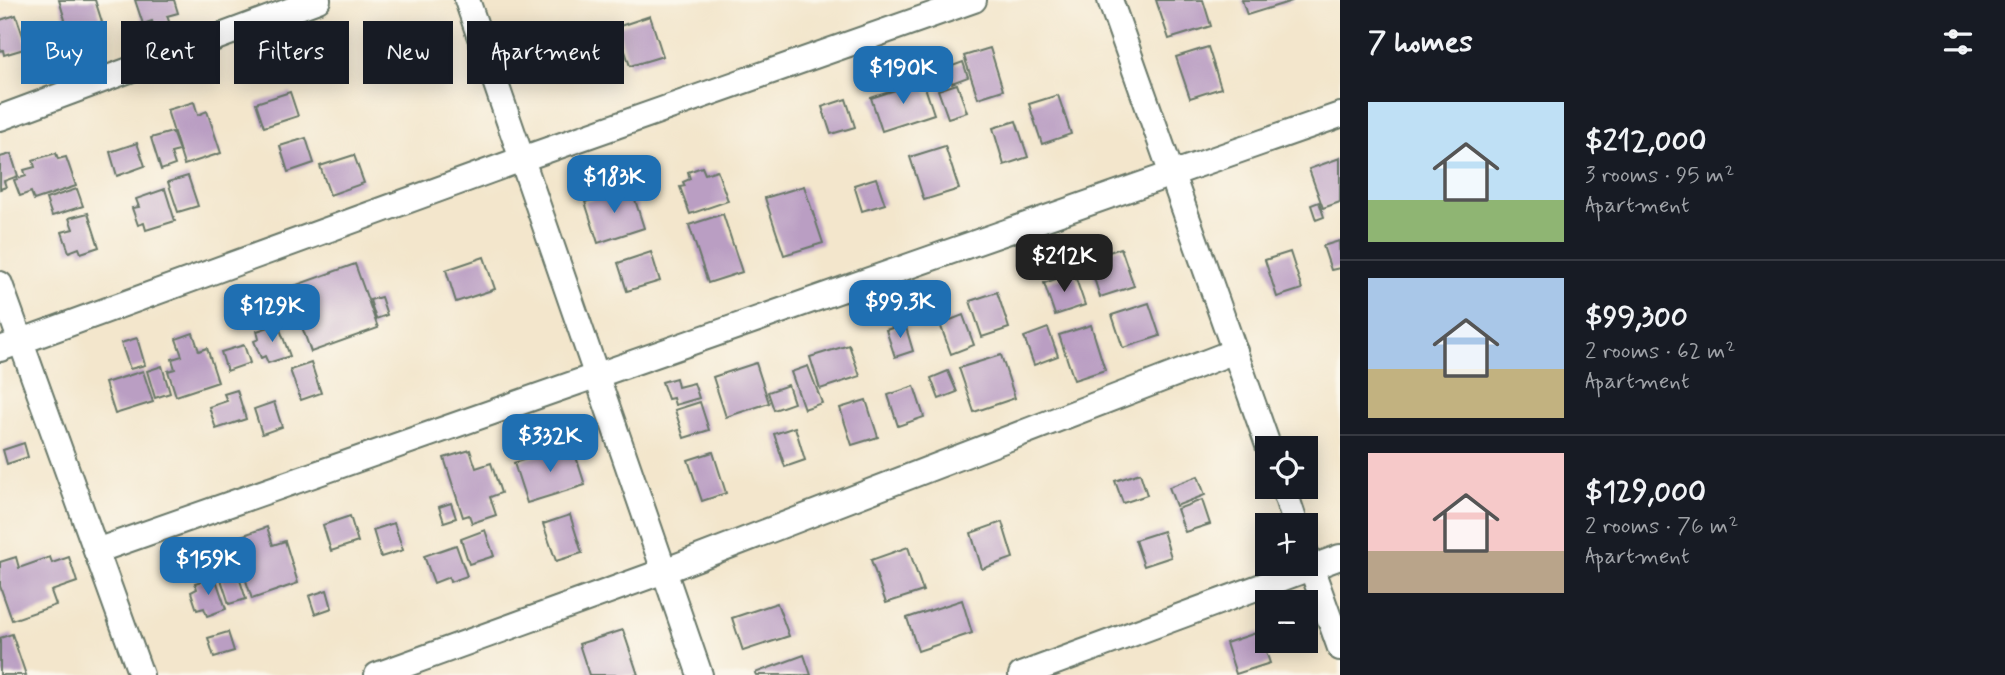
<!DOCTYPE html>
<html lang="en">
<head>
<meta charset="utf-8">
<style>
	body { margin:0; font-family:Mynerve,sans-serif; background:#242831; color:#f1f3f6; height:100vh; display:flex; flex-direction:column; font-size:26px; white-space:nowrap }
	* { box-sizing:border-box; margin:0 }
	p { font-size:23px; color:#9ea1a6 }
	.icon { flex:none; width:38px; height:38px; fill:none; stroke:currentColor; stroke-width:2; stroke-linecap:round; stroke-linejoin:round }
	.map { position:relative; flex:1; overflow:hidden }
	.side { display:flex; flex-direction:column; background:#171b24; width:665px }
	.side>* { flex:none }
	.top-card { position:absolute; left:21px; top:21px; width:665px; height:63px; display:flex; gap:14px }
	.tools { position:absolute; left:1255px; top:436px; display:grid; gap:14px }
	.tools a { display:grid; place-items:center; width:63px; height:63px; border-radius:0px; background:#171b24; box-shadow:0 4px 18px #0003; font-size:35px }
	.price { position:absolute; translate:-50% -60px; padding:0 16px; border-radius:14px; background:#1f6fb2; color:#fff; font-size:23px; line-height:46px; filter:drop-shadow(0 2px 4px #0008) }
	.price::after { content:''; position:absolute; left:50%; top:42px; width:21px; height:16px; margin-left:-10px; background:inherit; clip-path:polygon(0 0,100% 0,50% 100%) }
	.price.active { background:#222; color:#fff }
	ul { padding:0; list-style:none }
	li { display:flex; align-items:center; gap:21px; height:175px; padding:0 28px }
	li+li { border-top:2px solid #363941 }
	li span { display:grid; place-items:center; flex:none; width:196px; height:140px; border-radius:0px; color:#555 }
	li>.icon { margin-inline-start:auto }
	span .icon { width:84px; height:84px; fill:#fffc; stroke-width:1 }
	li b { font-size:30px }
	h2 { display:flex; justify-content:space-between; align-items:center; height:84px; padding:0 28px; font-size:30px }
	.tag { padding:0 24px; border-radius:0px; background:#171b24; box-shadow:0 4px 18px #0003; font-size:24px; line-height:63px }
	.tag.active { background:#1f6fb2; color:#fff }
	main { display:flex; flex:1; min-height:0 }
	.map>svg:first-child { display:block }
	.building { fill:#ba9ec3 }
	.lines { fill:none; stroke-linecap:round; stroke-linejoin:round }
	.minor-casing { stroke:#697869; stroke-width:28 }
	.minor { stroke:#fff; stroke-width:24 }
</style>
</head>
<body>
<main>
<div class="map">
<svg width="1340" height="675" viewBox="0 0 1340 675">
	<rect width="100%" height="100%" fill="#fbf7ec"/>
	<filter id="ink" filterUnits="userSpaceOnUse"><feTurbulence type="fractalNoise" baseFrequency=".0143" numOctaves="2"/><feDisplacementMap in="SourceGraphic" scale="14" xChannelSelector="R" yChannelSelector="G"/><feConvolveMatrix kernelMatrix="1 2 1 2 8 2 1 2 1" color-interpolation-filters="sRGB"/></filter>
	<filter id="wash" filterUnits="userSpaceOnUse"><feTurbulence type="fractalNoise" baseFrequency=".00686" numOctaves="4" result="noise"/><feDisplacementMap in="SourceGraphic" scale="28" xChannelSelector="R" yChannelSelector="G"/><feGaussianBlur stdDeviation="1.57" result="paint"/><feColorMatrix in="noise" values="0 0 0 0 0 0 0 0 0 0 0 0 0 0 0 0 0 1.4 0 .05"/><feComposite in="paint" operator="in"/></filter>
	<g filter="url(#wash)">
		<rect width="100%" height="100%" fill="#f3e6cc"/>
		<g id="blocks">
			<g class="building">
				<polygon points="59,0 95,0 102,22 69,33"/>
				<polygon points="135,0 174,0 178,13 167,16 171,27 155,32 152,21 143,24"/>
				<polygon points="1156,0 1203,0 1211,26 1169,39"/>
				<polygon points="1242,0 1292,0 1292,1 1247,15"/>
				<polygon points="16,15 27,48 4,55 3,50 0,51 0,20"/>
				<polygon points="650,16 663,56 630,66 617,27"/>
				<polygon points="612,38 620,63 602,69 594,44"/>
				<polygon points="1208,47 1221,88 1190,98 1176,57"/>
				<polygon points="990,48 1003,90 978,98 964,56"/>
				<polygon points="963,62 968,77 952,83 947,68"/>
				<polygon points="923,81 934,114 882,131 871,98"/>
				<polygon points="957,84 967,112 948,118 938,90"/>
				<polygon points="290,92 298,116 264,127 256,103"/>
				<polygon points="1058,95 1071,134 1042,144 1029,104"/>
				<polygon points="846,99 855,127 831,134 822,107"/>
				<polygon points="194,102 198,115 207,111 221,153 184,165 167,110"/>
				<polygon points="1016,121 1028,157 1004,165 993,128"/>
				<polygon points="172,132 179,151 171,153 175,165 161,170 151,138"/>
				<polygon points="306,138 314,163 288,172 280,146"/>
				<polygon points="137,143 145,166 117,176 110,152"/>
				<polygon points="945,146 959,189 924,200 910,157"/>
				<polygon points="56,153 58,159 66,157 76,186 34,200 31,192 20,196 14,180 26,176 24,170 35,167 33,160"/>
				<polygon points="11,154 18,176 4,181 6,187 0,189 0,157"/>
				<polygon points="354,155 364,183 330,195 320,166"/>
				<polygon points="1340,158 1340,202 1323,208 1309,169"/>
				<polygon points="702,167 705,174 717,170 728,201 690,214 680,187 685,186 683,182 690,179 688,172"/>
				<polygon points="188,176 198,206 178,212 168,182"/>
				<polygon points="876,178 885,204 862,211 854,185"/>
				<polygon points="804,186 823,243 784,255 765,198"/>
				<polygon points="631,187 644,228 598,243 585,202"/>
				<polygon points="77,189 83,206 52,216 46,199"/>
				<polygon points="165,189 175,221 146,230 144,223 138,225 132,208 139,207 136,199"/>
				<polygon points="1319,202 1324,217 1316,220 1311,205"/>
				<polygon points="88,213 99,247 81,253 79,248 69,252 62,232 73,229 69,218"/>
				<polygon points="723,214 742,272 708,283 689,225"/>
				<polygon points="1339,241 1340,268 1331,270 1323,246"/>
				<polygon points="1121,248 1134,286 1100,297 1088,259"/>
				<polygon points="651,252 660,281 627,291 618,263"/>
				<polygon points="1290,252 1302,289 1277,297 1265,260"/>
				<polygon points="484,257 495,289 456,302 446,270"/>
				<polygon points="355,264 378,328 311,352 288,288"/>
				<polygon points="1074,273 1085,305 1055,315 1044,283"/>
				<polygon points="997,292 1009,328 982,337 970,301"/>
				<polygon points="381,297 387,315 376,319 370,300"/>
				<polygon points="1149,303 1160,336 1123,348 1112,315"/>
				<polygon points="963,315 974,345 951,354 940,324"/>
				<polygon points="278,324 290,356 268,363 265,356 261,358 254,341 259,339 257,331"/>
				<polygon points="905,324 913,351 895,357 886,330"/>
				<polygon points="1091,325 1105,370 1074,380 1059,335"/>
				<polygon points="1048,328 1058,356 1034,365 1024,337"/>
				<polygon points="193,333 199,351 207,348 218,382 176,396 168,371 175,369 172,359 182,356 176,339"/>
				<polygon points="137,338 145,365 130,369 121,343"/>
				<polygon points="244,345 250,363 227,371 221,352"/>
				<polygon points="849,345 860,376 820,389 810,357"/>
				<polygon points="1001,355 1015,398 974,412 959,368"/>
				<polygon points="311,363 321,393 301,400 290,370"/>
				<polygon points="756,363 769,403 726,417 713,377"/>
				<polygon points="162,366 170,393 155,398 147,371"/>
				<polygon points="808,366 822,403 804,409 791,372"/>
				<polygon points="143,371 153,402 115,414 105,383"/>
				<polygon points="948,371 957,392 939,399 931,378"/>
				<polygon points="676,378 678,387 694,383 699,398 675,405 673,398 668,399 662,382"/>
				<polygon points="788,385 794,403 774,410 768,392"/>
				<polygon points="914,386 924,417 898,426 888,395"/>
				<polygon points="237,390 246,419 216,429 209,407 227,401 224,394"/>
				<polygon points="866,400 878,437 852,445 840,408"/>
				<polygon points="274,402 282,427 262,434 254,409"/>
				<polygon points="700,402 709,430 684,438 675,410"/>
				<polygon points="795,427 805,460 785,467 774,434"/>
				<polygon points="24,443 28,457 7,464 3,450"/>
				<polygon points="572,444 585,485 527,503 514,463"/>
				<polygon points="470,450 476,468 491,463 501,493 490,497 496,515 472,523 469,515 463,517 444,458"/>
				<polygon points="713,452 726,493 702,501 688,460"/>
				<polygon points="1140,473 1147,495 1123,503 1115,481"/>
				<polygon points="1198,476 1205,495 1176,506 1169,487"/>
				<polygon points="1202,500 1210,524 1185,532 1177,509"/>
				<polygon points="451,503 456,518 444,522 439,507"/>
				<polygon points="570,515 582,553 556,561 543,524"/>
				<polygon points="350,516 358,542 331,551 323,525"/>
				<polygon points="1002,522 1013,558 982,569 971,533"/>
				<polygon points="394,523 403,550 381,557 373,530"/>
				<polygon points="267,527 273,545 285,541 298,583 252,599 238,556 246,554 241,536"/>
				<polygon points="485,530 494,556 469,564 461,539"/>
				<polygon points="1163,531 1171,557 1144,566 1135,540"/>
				<polygon points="456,545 467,576 450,582 449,577 434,583 424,556"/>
				<polygon points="908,547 923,591 886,603 871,560"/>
				<polygon points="16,557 19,568 50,557 52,563 69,557 77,582 51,591 56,605 12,620 0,586 0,562"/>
				<polygon points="236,568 246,599 229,604 219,573"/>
				<polygon points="215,577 226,609 207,616 204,608 197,610 191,592 197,589 195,583"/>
				<polygon points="327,590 332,608 315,614 309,596"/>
				<polygon points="962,600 972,633 918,651 907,618"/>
				<polygon points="777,603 789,636 743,651 732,618"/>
				<polygon points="623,630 638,675 589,675 579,644"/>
				<polygon points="228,632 234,651 214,657 208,638"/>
				<polygon points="1259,632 1270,663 1236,674 1226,643"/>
				<polygon points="12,634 26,675 0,675 0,638"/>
				<polygon points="804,655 811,675 756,675 755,673"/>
			</g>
		</g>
	</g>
	<g filter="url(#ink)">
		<use href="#blocks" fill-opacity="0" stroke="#697869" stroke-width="2"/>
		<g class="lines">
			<defs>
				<g id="minor">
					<polyline points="467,0 700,675"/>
					<polyline points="1110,0 1269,448"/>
					<polyline points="0,118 318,0"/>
					<polyline points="0,284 141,675"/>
					<polyline points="0,349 522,159 974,0"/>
					<polyline points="1283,486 1296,525"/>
					<polyline points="96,551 1340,115"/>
					<polyline points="1306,553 1340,648"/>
					<polyline points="377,675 664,571 1235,351"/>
					<polyline points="1021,675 1340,557"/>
				</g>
			</defs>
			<use href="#minor" class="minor-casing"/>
			<use href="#minor" class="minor"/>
		</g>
	</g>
</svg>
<div class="tools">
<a><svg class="icon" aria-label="locate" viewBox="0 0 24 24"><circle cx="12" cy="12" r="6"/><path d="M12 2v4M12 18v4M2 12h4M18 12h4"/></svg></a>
<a>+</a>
<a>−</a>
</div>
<b class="price" style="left:903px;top:106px">$190K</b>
<b class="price" style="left:614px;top:215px">$183K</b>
<b class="price active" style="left:1064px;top:294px">$212K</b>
<b class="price" style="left:900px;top:340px">$99.3K</b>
<b class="price" style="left:272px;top:344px">$129K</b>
<b class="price" style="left:550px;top:474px">$332K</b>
<b class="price" style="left:208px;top:597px">$159K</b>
<div class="top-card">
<a class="tag active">Buy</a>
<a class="tag">Rent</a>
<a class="tag">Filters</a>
<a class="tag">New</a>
<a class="tag">Apartment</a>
</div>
</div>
<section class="side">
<h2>7 homes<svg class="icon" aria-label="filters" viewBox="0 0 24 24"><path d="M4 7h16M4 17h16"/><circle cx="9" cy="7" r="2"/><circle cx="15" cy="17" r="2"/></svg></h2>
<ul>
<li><span style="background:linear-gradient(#bfe0f5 70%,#8fb573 0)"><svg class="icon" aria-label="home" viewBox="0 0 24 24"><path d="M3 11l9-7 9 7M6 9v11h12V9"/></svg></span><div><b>$212,000</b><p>3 rooms · 95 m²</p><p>Apartment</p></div></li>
<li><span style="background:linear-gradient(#a9c7e8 65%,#c2b280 0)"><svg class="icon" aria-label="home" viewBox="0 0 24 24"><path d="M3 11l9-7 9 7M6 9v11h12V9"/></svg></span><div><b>$99,300</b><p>2 rooms · 62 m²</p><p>Apartment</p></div></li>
<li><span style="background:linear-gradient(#f6c9c9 70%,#b9a48a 0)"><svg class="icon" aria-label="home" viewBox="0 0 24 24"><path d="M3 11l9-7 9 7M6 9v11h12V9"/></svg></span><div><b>$129,000</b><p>2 rooms · 76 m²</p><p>Apartment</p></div></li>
</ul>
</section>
</main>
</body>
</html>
